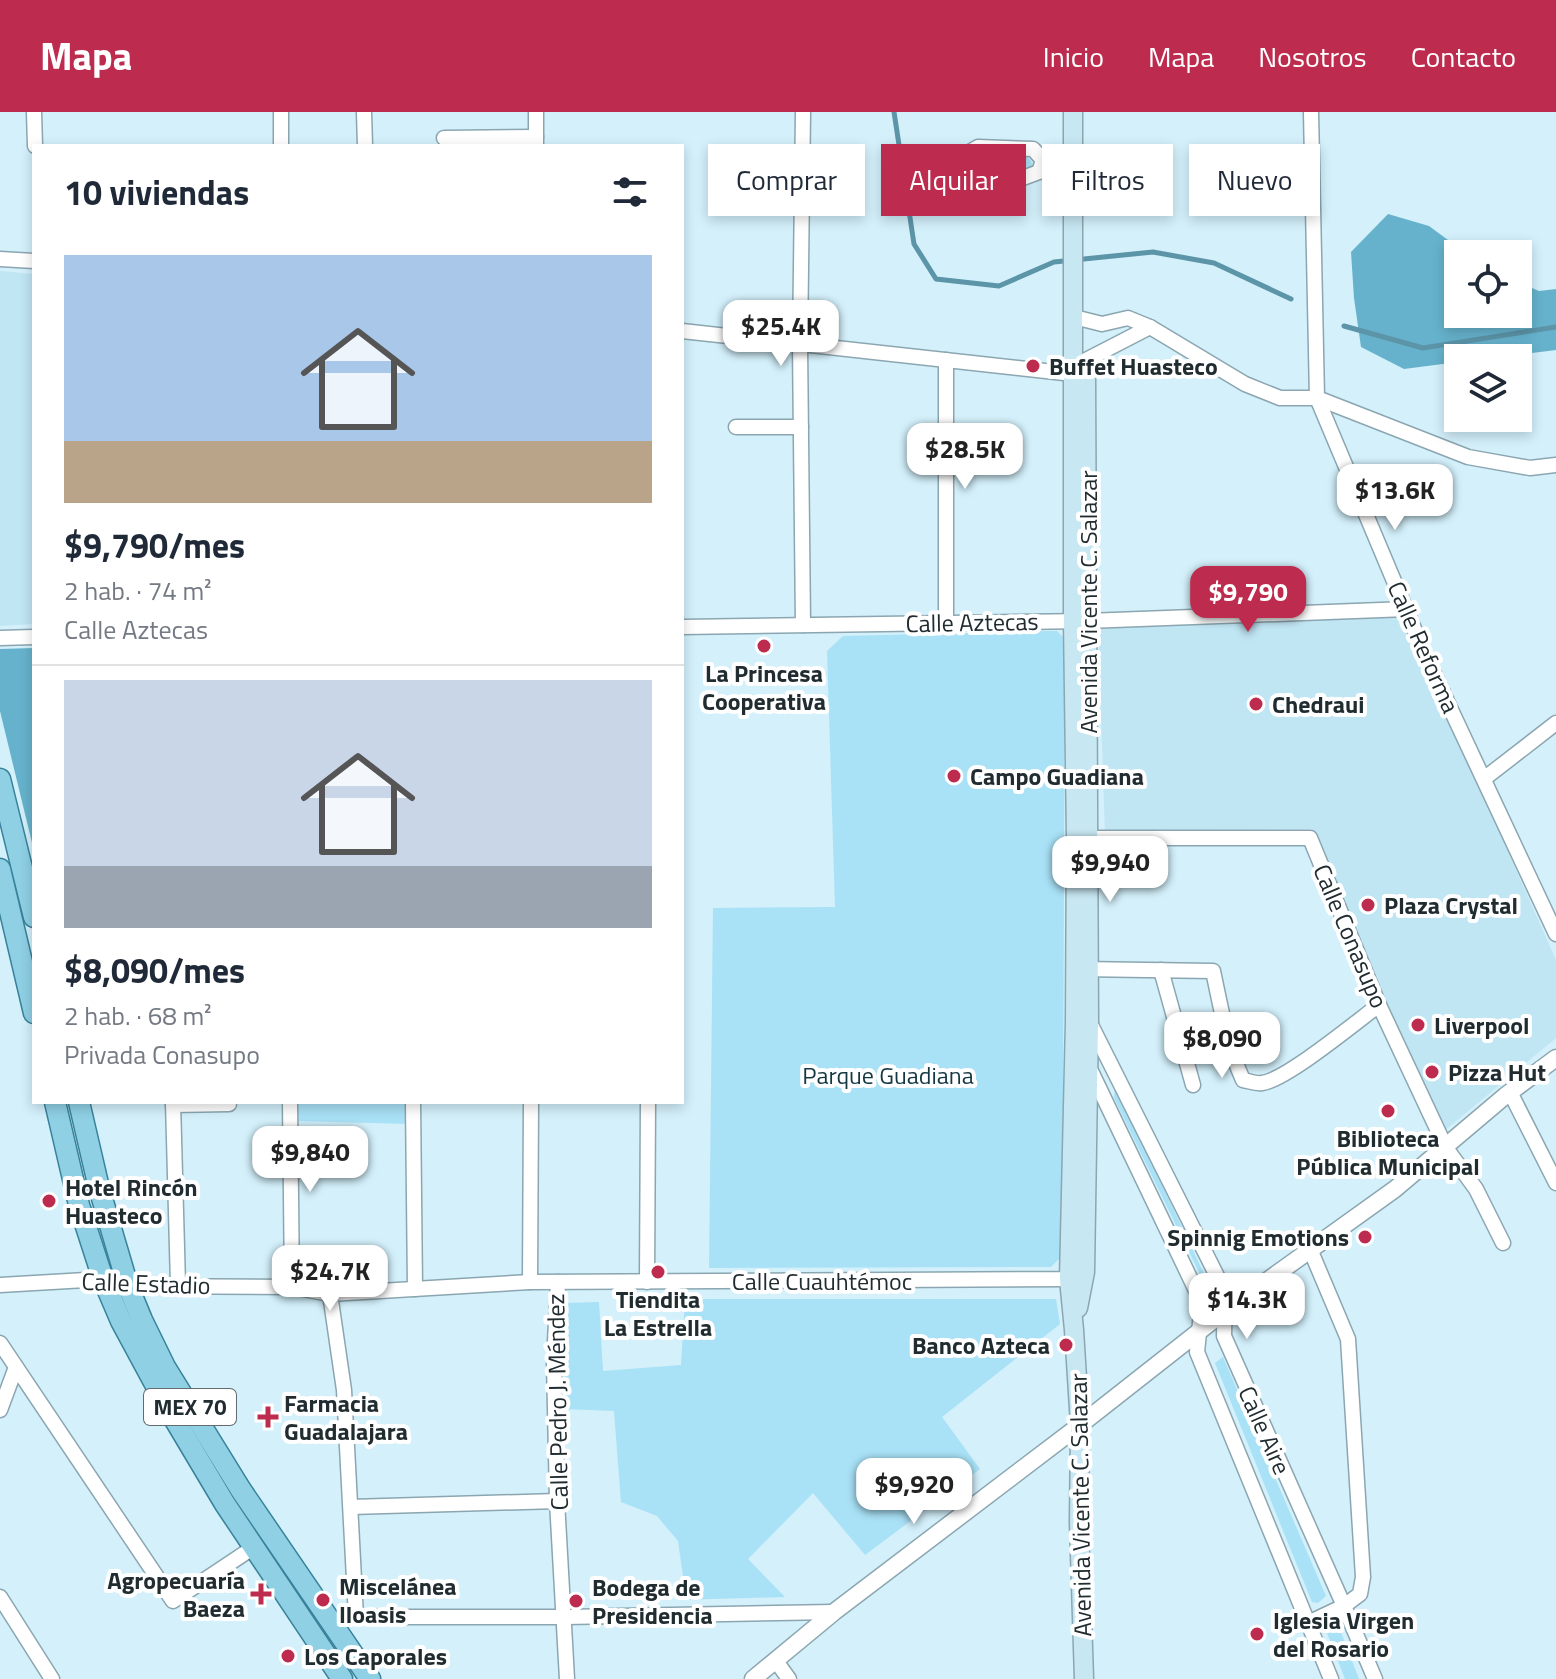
<!DOCTYPE html>
<html lang="es">
<head>
<meta charset="utf-8">
<style>
	body { margin:0; font-family:"Titillium Web",sans-serif; background:#f6f6f7; color:#1f2937; height:100vh; display:flex; flex-direction:column; font-size:30px; white-space:nowrap }
	* { box-sizing:border-box; margin:0 }
	p { font-size:26px; color:#747a83 }
	.icon { flex:none; width:44px; height:44px; fill:none; stroke:currentColor; stroke-width:2; stroke-linecap:round; stroke-linejoin:round }
	.map { position:relative; flex:1; overflow:hidden }
	.sheet { position:absolute; left:32px; top:32px; width:652px; height:960px; display:flex; flex-direction:column; background:#fff; border-radius:0px; box-shadow:0 4px 12px #0003 }
	.sheet>* { flex:none }
	.guide { position:absolute; left:708px; top:32px; width:728px; height:72px; display:flex; gap:16px }
	.tools { position:absolute; left:1444px; top:128px; display:grid; gap:16px }
	.tools a { display:grid; place-items:center; width:88px; height:88px; border-radius:0px; background:#fff; box-shadow:0 4px 12px #0003; font-size:40px }
	.price { position:absolute; translate:-50% -68px; padding:0 18px; border-radius:16px; background:#fff; color:#222; font-size:26px; line-height:52px; filter:drop-shadow(0 2px 4px #0008) }
	.price::after { content:''; position:absolute; left:50%; top:48px; width:24px; height:18px; margin-left:-12px; background:inherit; clip-path:polygon(0 0,100% 0,50% 100%) }
	.price.selected { background:#bd2c4e; color:#fff }
	ul { padding:0; list-style:none }
	li { display:grid; align-content:center; gap:16px; height:424px; padding:0 32px }
	li+li { border-top:2px solid #e0e1e3 }
	li span { display:grid; place-items:center; height:248px; border-radius:0px; color:#555 }
	li>.icon { margin-inline-start:auto }
	span .icon { width:144px; height:144px; fill:#fffc; stroke-width:1 }
	li b { font-size:34px }
	h2 { display:flex; justify-content:space-between; align-items:center; height:96px; padding:0 32px; font-size:34px }
	.tag { padding:0 28px; border-radius:0px; background:#fff; box-shadow:0 4px 12px #0003; font-size:28px; line-height:72px }
	.tag.selected { background:#bd2c4e; color:#fff }
	header { display:flex; align-items:center; gap:48px; box-sizing:border-box; height:112px; padding:0 40px; background:#bd2c4e; color:#fff }
	header strong { font-size:38px }
	nav { display:flex; gap:44px; margin-inline-start:auto; font-size:28px }
	.map>svg:first-child { display:block }
	.built { fill:#c0e5f3 }
	.green { fill:#a9e1f6 }
	.forest { fill:#66b2cc }
	.lines { fill:none; stroke-linecap:round; stroke-linejoin:round }
	.stream { stroke:#5c94a8; stroke-width:5 }
	.minor-casing { stroke:#8ba6b0; stroke-width:17 }
	.tertiary-casing { stroke:#8ba6b0; stroke-width:19 }
	.secondary-casing { stroke:#8ba6b0; stroke-width:21 }
	.primary-casing { stroke:#38829a; stroke-width:23 }
	.minor { stroke:#fff; stroke-width:14 }
	.tertiary { stroke:#fff; stroke-width:16 }
	.secondary { stroke:#c7e7f2; stroke-width:18 }
	.primary { stroke:#8fd0e5; stroke-width:20 }
	.poi-dot { fill:#bd2c4e; stroke:#fff; stroke-width:3 }
	.labels { text-anchor:middle; dominant-baseline:central; stroke-width:8; stroke-linejoin:round; paint-order:stroke }
	.shield { fill:#fff; stroke:#646b6e; stroke-width:2 }
	.shield-label { font-size:22px; font-weight:bold; fill:#212c30 }
	.poi-label { font-size:24px; font-weight:bold; fill:#212c30; stroke:#fff; text-anchor:start }
	.street-label { font-size:24px; fill:#212c30; stroke:#fff }
	.park-label { font-size:24px; fill:#143843; stroke:#fff }
</style>
</head>
<body>
<header>
<strong>Mapa</strong>
<nav><a>Inicio</a><a>Mapa</a><a>Nosotros</a><a>Contacto</a></nav>
</header>
<div class="map">
<svg width="1556" height="1567" viewBox="0 0 1556 1567">
	<rect width="100%" height="100%" fill="#d3f0fb"/>
	<g class="built">
		<polygon points="0,159 34,162 34,512 0,514"/>
		<polygon points="1403,502 1556,848 1556,926 1443,1020 1312,717 1105,719 1098,515"/>
	</g>
	<g class="green">
		<polygon points="973,43 1027,45 1031,49 1033,55 998,72 997,66 975,69"/>
		<polygon points="1049,519 1057,519 1063,525 1065,532 1063,996 1065,1141 1051,1155 709,1156 713,796 835,795 827,539 843,524"/>
		<polygon points="1115,974 1216,1187 1213,1189 1114,986"/>
		<polygon points="294,990 410,990 410,1012 293,1009"/>
		<polygon points="685,1187 1056,1187 1060,1212 942,1305 980,1357 865,1443 813,1381 748,1447 785,1485 678,1488 683,1464 678,1429 657,1404 621,1390 614,1299 563,1297 565,1191 599,1190 603,1259 681,1253"/>
		<polygon points="1223,1245 1326,1484 1318,1491 1312,1490 1215,1251"/>
		<polygon points="1334,1515 1339,1515 1359,1567 1345,1567 1327,1521 1330,1516"/>
	</g>
	<g class="forest">
		<polygon points="1388,102 1429,114 1467,142 1458,142 1458,202 1518,202 1518,170 1539,179 1556,177 1556,238 1490,246 1458,246 1458,250 1404,257 1361,235 1354,186 1351,140"/>
		<polygon points="34,536 34,739 0,599 0,537"/>
	</g>
	<g class="lines">
		<g class="stream">
			<polyline points="894,0 914,132 936,167 999,174 1054,150 1153,140 1214,151 1291,187"/>
			<polyline points="1344,214 1423,236 1556,215"/>
		</g>
		<defs>
			<g id="minor">
				<polyline points="34,0 35,34"/>
				<polyline points="364,0 365,34"/>
				<polyline points="536,0 536,32"/>
				<polyline points="803,0 800,233 803,513"/>
				<polyline points="1311,0 1317,286 1423,538 1556,822"/>
				<polyline points="444,26 536,25"/>
				<polyline points="281,34 281,0"/>
				<polygon points="978,35 1033,37 1043,48 1039,60 985,80 971,74 966,42"/>
				<polyline points="1043,48 1083,44"/>
				<polyline points="0,147 34,149"/>
				<polyline points="1074,205 1102,212 1128,206 1150,215 1245,272 1280,286 1317,286 1468,345 1530,356 1556,353"/>
				<polyline points="682,219 1082,263"/>
				<polyline points="946,248 946,511"/>
				<polyline points="1086,248 1150,215"/>
				<polyline points="736,315 801,315"/>
				<polyline points="682,515 1087,509 1407,497"/>
				<polyline points="0,526 34,525"/>
				<polyline points="1485,666 1556,611"/>
				<polyline points="1081,726 1310,726 1379,893 1446,1036 1476,1077 1503,1131"/>
				<path d="M 1080,857 L 1213,859 C 1221,896 1227,933 1243,968 C 1249,969 1256,972 1262,971 C 1286,968 1356,910 1379,893"/>
				<polyline points="1161,858 1193,973"/>
				<polyline points="1090,911 1225,1180 1224,1224 1344,1494 1375,1567"/>
				<polyline points="1090,957 1202,1191 1197,1240 1331,1567"/>
				<polyline points="1510,980 1556,1071"/>
				<polyline points="173,990 178,1173"/>
				<polyline points="290,990 292,1175"/>
				<polyline points="413,990 415,1177"/>
				<polyline points="173,993 229,992"/>
				<polyline points="530,1170 531,990"/>
				<polyline points="558,1170 554,1250 557,1389 567,1567"/>
				<polyline points="647,1170 648,990"/>
				<polyline points="0,1173 103,1167 128,1174 292,1175 330,1182 530,1170 1069,1167 1077,1164"/>
				<polyline points="330,1182 344,1278 356,1505"/>
				<polyline points="0,1231 173,1489 254,1435"/>
				<polyline points="0,1298 16,1255"/>
				<polyline points="351,1395 557,1389"/>
				<polyline points="0,1485 52,1567"/>
				<polyline points="356,1505 565,1505 834,1500"/>
				<polyline points="1308,1511 1344,1494 1360,1482 1363,1465 1348,1227 1310,1137"/>
				<polyline points="776,1549 789,1567"/>
			</g>
			<polyline id="tertiary" points="753,1567 834,1500 1080,1313 1225,1199 1395,1077 1505,984 1556,946"/>
			<g id="secondary">
				<polyline points="1073,0 1073,509 1076,726 1075,909 1069,1167 1074,1218 1080,1313 1079,1411 1084,1567"/>
				<polyline points="1078,1196 1085,1160 1089,909 1086,262"/>
			</g>
			<g id="primary">
				<polyline points="0,667 34,805"/>
				<polyline points="0,757 34,901"/>
				<polyline points="55,990 79,1093 103,1167 121,1209 169,1298 225,1392 342,1567"/>
				<polyline points="79,990 99,1076 128,1174 142,1208 165,1255 241,1378 370,1567"/>
			</g>
		</defs>
		<use href="#minor" class="minor-casing"/>
		<use href="#tertiary" class="tertiary-casing"/>
		<use href="#secondary" class="secondary-casing"/>
		<use href="#primary" class="primary-casing"/>
		<use href="#minor" class="minor"/>
		<use href="#tertiary" class="tertiary"/>
		<use href="#secondary" class="secondary"/>
		<use href="#primary" class="primary"/>
	</g>
	<g class="poi-dot">
		<circle cx="1033" cy="254" r="8"/>
		<circle cx="764" cy="534" r="8"/>
		<circle cx="1256" cy="592" r="8"/>
		<circle cx="954" cy="664" r="8"/>
		<circle cx="1368" cy="793" r="8"/>
		<circle cx="1418" cy="913" r="8"/>
		<circle cx="1432" cy="960" r="8"/>
		<circle cx="1388" cy="999" r="8"/>
		<circle cx="49" cy="1089" r="8"/>
		<circle cx="1365" cy="1125" r="8"/>
		<circle cx="658" cy="1160" r="8"/>
		<circle cx="1066" cy="1233" r="8"/>
		<path d="M264 1293h8v8h8v8h-8v8h-8v-8h-8v-8h8z"/>
		<path d="M257 1470h8v8h8v8h-8v8h-8v-8h-8v-8h8z"/>
		<circle cx="323" cy="1488" r="8"/>
		<circle cx="576" cy="1489" r="8"/>
		<circle cx="1257" cy="1522" r="8"/>
		<circle cx="288" cy="1544" r="8"/>
	</g>
	<g class="labels">
		<rect class="shield" x="144" y="1277" width="92" height="36" rx="6"/>
		<g class="shield-label">
			<text x="190" y="1295">MEX 70</text>
		</g>
		<g class="poi-label">
			<text x="1049" y="254">Buffet Huasteco</text>
			<text x="764" y="561" text-anchor="middle">La Princesa<tspan x="764" dy="28">Cooperativa</tspan></text>
			<text x="1272" y="592">Chedraui</text>
			<text x="970" y="664">Campo Guadiana</text>
			<text x="1384" y="793">Plaza Crystal</text>
			<text x="1434" y="913">Liverpool</text>
			<text x="1448" y="960">Pizza Hut</text>
			<text x="1388" y="1026" text-anchor="middle">Biblioteca<tspan x="1388" dy="28">Pública Municipal</tspan></text>
			<text x="65" y="1075">Hotel Rincón<tspan x="65" dy="28">Huasteco</tspan></text>
			<text x="1349" y="1125" text-anchor="end">Spinnig Emotions</text>
			<text x="658" y="1187" text-anchor="middle">Tiendita<tspan x="658" dy="28">La Estrella</tspan></text>
			<text x="1050" y="1233" text-anchor="end">Banco Azteca</text>
			<text x="284" y="1291">Farmacia<tspan x="284" dy="28">Guadalajara</tspan></text>
			<text x="245" y="1468" text-anchor="end">Agropecuaría<tspan x="245" dy="28">Baeza</tspan></text>
			<text x="339" y="1474">Miscelánea<tspan x="339" dy="28">Iloasis</tspan></text>
			<text x="592" y="1475">Bodega de<tspan x="592" dy="28">Presidencia</tspan></text>
			<text x="1273" y="1508">Iglesia Virgen<tspan x="1273" dy="28">del Rosario</tspan></text>
			<text x="304" y="1544">Los Caporales</text>
		</g>
		<g class="street-label">
			<text transform="translate(1088 490) rotate(-90)">Avenida Vicente C. Salazar</text>
			<text transform="translate(972 510) rotate(-1)">Calle Aztecas</text>
			<text transform="translate(1424 535) rotate(66)">Calle Reforma</text>
			<text transform="translate(1351 824) rotate(67)">Calle Conasupo</text>
			<text x="822" y="1169">Calle Cuauhtémoc</text>
			<text transform="translate(146 1171) rotate(2)">Calle Estadio</text>
			<text transform="translate(557 1290) rotate(-91)">Calle Pedro J. Méndez</text>
			<text transform="translate(1265 1318) rotate(66)">Calle Aire</text>
			<text transform="translate(1080 1393) rotate(-91)">Avenida Vicente C. Salazar</text>
		</g>
		<g class="park-label">
			<text x="888" y="963">Parque Guadiana</text>
		</g>
	</g>
</svg>
<div class="tools">
<a><svg class="icon" aria-label="locate" viewBox="0 0 24 24"><circle cx="12" cy="12" r="6"/><path d="M12 2v4M12 18v4M2 12h4M18 12h4"/></svg></a>
<a><svg class="icon" aria-label="layers" viewBox="0 0 24 24"><path d="M12 4l9 5-9 5-9-5zM3 14l9 5 9-5"/></svg></a>
</div>
<b class="price" style="left:781px;top:256px">$25.4K</b>
<b class="price" style="left:965px;top:379px">$28.5K</b>
<b class="price" style="left:1395px;top:420px">$13.6K</b>
<b class="price selected" style="left:1248px;top:522px">$9,790</b>
<b class="price" style="left:1110px;top:792px">$9,940</b>
<b class="price" style="left:1222px;top:968px">$8,090</b>
<b class="price" style="left:310px;top:1082px">$9,840</b>
<b class="price" style="left:330px;top:1201px">$24.7K</b>
<b class="price" style="left:1247px;top:1229px">$14.3K</b>
<b class="price" style="left:914px;top:1414px">$9,920</b>
<div class="guide">
<a class="tag">Comprar</a>
<a class="tag selected">Alquilar</a>
<a class="tag">Filtros</a>
<a class="tag">Nuevo</a>
</div>
<section class="sheet">
<h2>10 viviendas<svg class="icon" aria-label="filters" viewBox="0 0 24 24"><path d="M4 7h16M4 17h16"/><circle cx="9" cy="7" r="2"/><circle cx="15" cy="17" r="2"/></svg></h2>
<ul>
<li><span style="background:linear-gradient(#a9c7e8 75%,#b9a48a 0)"><svg class="icon" aria-label="home" viewBox="0 0 24 24"><path d="M3 11l9-7 9 7M6 9v11h12V9"/></svg></span><div><b>$9,790/mes</b><p>2 hab. · 74 m²</p><p>Calle Aztecas</p></div></li>
<li><span style="background:linear-gradient(#c9d6e8 75%,#9aa5b1 0)"><svg class="icon" aria-label="home" viewBox="0 0 24 24"><path d="M3 11l9-7 9 7M6 9v11h12V9"/></svg></span><div><b>$8,090/mes</b><p>2 hab. · 68 m²</p><p>Privada Conasupo</p></div></li>
</ul>
</section>
</div>
</body>
</html>
